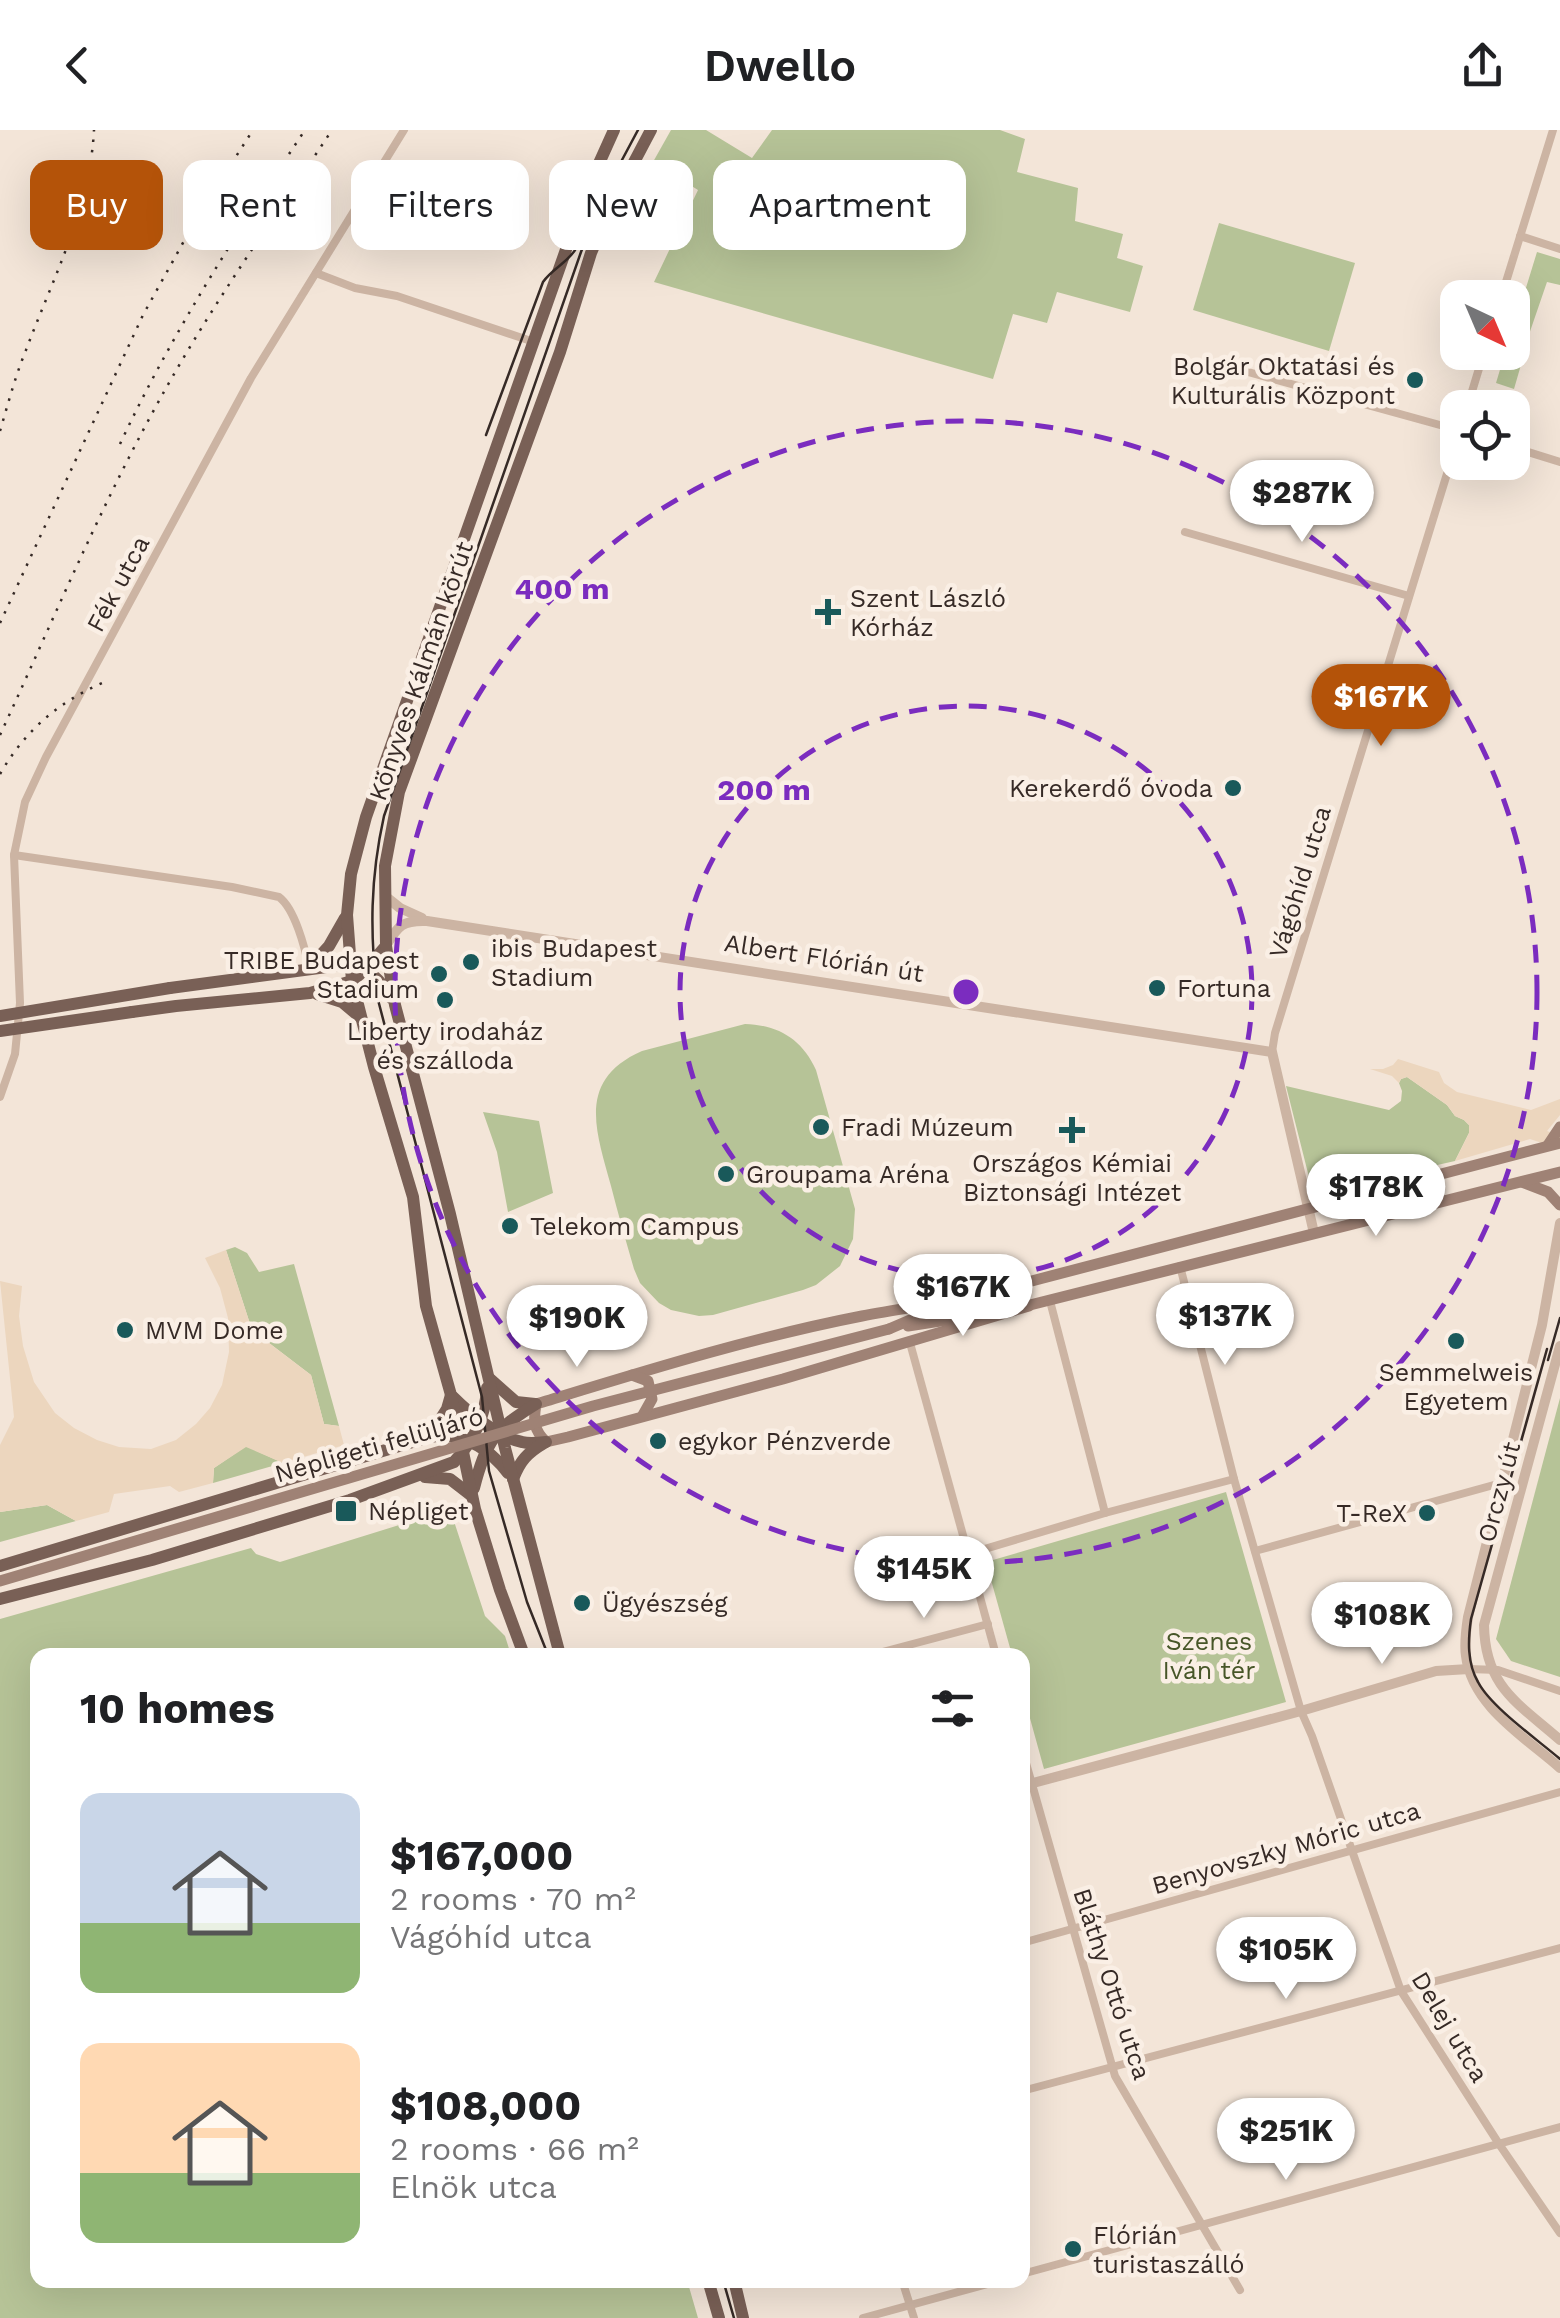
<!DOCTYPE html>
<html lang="en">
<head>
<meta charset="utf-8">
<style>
	body { margin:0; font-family:"Work Sans",sans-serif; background:#f6f6f6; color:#202124; height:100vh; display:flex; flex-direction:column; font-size:38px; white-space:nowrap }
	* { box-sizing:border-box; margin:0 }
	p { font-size:32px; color:#757577 }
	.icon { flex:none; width:55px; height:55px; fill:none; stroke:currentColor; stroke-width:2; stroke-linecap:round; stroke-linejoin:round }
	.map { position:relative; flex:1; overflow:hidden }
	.sheet { position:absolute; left:30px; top:1518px; width:1000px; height:640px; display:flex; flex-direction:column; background:#fff; border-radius:20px; box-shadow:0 10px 40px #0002 }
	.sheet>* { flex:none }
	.top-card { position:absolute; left:30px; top:30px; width:1000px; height:90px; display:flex; gap:20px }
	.needle { width:65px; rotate:136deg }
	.tools { position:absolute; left:1440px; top:150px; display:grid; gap:20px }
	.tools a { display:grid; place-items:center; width:90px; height:90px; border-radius:20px; background:#fff; box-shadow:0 10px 40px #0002; font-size:50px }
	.price { position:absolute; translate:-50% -85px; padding:0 22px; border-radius:35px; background:#fff; color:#222; font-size:32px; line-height:65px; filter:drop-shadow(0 2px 5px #0008) }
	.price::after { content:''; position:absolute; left:50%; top:60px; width:30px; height:22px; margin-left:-15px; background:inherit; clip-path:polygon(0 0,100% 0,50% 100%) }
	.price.current { background:#b45309; color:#fff }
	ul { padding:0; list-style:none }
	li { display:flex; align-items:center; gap:30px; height:250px; padding:0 50px }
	li span { display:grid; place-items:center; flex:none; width:280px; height:200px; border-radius:20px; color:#555 }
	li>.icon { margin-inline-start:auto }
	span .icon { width:120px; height:120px; fill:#fffc; stroke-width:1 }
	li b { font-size:42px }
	h2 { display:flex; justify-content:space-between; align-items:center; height:120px; padding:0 50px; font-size:42px }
	.tag { padding:0 35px; border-radius:20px; background:#fff; box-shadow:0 10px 40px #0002; font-size:35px; line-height:90px }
	.tag.current { background:#b45309; color:#fff }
	header { display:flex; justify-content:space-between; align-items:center; height:130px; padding:0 50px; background:#fff; font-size:45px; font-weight:600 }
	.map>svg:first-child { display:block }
	.green { fill:#b6c397 }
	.plaza { fill:#ecd6be }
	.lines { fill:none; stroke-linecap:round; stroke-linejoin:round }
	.minor { stroke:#ccb4a3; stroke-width:8 }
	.tertiary { stroke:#ccb4a3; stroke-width:10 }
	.secondary { stroke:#9f8275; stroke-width:11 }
	.primary { stroke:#796056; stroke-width:12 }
	.tram { stroke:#362a26; stroke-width:2.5 }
	.rail { stroke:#362a26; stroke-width:2.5; stroke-dasharray:2.5 8; stroke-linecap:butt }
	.secondary-bridge { stroke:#9f8275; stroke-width:11 }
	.primary-bridge { stroke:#796056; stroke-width:12 }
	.ring { fill:none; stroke:#7b2cbf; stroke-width:5; stroke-dasharray:18 12 }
	.poi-dot { fill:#19595a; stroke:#faefe5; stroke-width:4 }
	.labels { text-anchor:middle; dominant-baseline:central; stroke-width:9; stroke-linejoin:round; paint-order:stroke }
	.poi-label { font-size:25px; fill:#362a26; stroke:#faefe5; text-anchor:start }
	.street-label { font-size:25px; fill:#362a26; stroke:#faefe5 }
	.park-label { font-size:25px; fill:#475628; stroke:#faefe5 }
	.centre { fill:#7b2cbf; stroke:#faefe5; stroke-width:5 }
	.ring-label { font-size:30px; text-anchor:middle; font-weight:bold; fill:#7b2cbf; stroke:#faefe5; stroke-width:9; stroke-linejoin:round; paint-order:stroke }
</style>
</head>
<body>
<header><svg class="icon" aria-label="back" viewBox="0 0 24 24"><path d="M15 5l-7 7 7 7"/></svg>Dwello<svg class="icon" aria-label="share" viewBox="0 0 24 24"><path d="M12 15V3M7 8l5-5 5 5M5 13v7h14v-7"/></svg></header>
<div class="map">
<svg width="1560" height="2188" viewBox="0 0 1560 2188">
	<rect width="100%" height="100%" fill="#f3e5d8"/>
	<g class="green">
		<polygon points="671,0 706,0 752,28 772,0 1000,0 1025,9 1017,42 1078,58 1075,91 1123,104 1117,128 1143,136 1130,182 1057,162 1047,193 1013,184 993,249 654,152 698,60 653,32"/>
		<polygon points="1219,93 1355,133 1329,221 1193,180"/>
		<polygon points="1537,122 1560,129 1560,155 1547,152 1524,219 1525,221 1514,259 1496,253 1505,223 1512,222 1513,200"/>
		<path d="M 745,894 C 778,895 802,909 816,940 L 855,1079 L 853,1109 L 840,1136 L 816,1155 L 803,1160 L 713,1185 L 699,1186 L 671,1180 L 659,1173 L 640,1153 L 634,1139 C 626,1111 618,1084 611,1056 C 596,1001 576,950 642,921 Z"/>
		<polygon points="1407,947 1447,975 1455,986 1464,990 1469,995 1469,1003 1455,1031 1313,1063 1286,956 1389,980 1401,971 1402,961 1399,953 1401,949"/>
		<polygon points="483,982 539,991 553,1063 508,1082 497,1022"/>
		<polygon points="235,1117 247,1123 259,1142 294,1134 339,1296 324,1294 311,1245 252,1200 226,1120"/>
		<polygon points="1560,1268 1560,1547 1511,1531 1496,1509"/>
		<polygon points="246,1316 283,1333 213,1353 214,1338"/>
		<polygon points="1226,1362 1286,1572 1044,1639 1023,1563 1022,1525 1012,1525 986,1432"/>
		<polygon points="47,1375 76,1391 0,1412 0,1382"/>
		<polygon points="449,1376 485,1486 505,1506 511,1525 38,1525 38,2150 687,2150 698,2188 0,2188 0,1489 251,1418 256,1424 280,1432 425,1387"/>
	</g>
	<g class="plaza">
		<polygon points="1398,929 1439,942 1444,953 1457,962 1531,980 1560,969 1560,985 1547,1001 1560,1006 1560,1019 1530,1009 1455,1031 1469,1003 1469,995 1464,990 1455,986 1447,975 1407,947 1401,949 1399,953 1392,946 1370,939 1383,939 1393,935"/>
		<polygon points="226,1120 252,1200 311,1245 324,1294 339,1296 344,1315 283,1333 246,1317 214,1338 213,1353 179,1362 170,1356 114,1364 109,1382 76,1391 47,1375 0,1382 0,1315 14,1287 0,1151 22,1156 19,1186 23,1216 34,1252 55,1283 74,1298 97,1310 119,1317 151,1319 176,1310 196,1294 210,1278 222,1255 229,1222 228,1188 220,1158 205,1128"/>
	</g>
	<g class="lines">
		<g class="minor">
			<polyline points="1520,106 1560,119"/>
			<polyline points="316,143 355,158 397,166 534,212"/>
			<polyline points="1501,168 1553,0"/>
			<polyline points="1230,237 1458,300"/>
			<polyline points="1467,278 1484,222"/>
			<polyline points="1512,317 1560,332"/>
			<polyline points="1185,402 1409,466"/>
			<path d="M 14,725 L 232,757 L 279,767 C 295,779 305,818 309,838"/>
			<polyline points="1272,922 1275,903 1458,308"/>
			<polyline points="0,967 15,924 20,873 14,725 25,672 46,627 251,248 404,0"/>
			<polyline points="1180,1136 1234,1349 1301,1581 1312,1606 1401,1861 1499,2014 1560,2103"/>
			<polyline points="1050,1171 1105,1383"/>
			<polyline points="910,1213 996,1525"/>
			<polyline points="1255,1421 1501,1353"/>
			<polyline points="968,1424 1105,1383 1234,1349"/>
			<polyline points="871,1525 988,1494"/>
			<polyline points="1469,1539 1498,1540 1560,1561"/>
			<polyline points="1022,1619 1115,1946 1240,2160"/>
			<polyline points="1022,1813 1560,1662"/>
			<polyline points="1022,1961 1560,1818"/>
			<polyline points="1022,2144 1560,1997"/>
			<polyline points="902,2150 914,2188"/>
			<polyline points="863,2188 1002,2150"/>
		</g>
		<g class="tertiary">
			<polyline points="385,766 400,778 422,788"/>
			<path d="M 386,816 C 398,795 403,790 427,791 L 1272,922 L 1314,1103"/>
			<path d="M 1560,1093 L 1542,1195 L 1468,1487 C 1466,1500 1464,1513 1466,1526 C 1472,1576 1525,1607 1560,1638"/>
			<path d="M 1560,1216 L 1484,1495 C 1485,1557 1518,1573 1560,1610"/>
			<polyline points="1022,1656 1301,1581 1436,1541 1469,1539"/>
		</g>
		<g class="secondary">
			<polyline points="1548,1015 1560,997"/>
			<polyline points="1522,1052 1548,1062 1560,1075"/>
			<path d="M 960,1169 C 927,1175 894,1180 862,1186 C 754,1207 648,1240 543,1272 L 536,1274 C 533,1292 534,1300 546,1312 L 568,1307 L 783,1249 L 1029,1176"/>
			<polyline points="955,1171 1560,1013"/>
			<polyline points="1022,1177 1560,1042"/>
			<polyline points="908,1196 979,1185"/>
			<polyline points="889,1199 938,1178"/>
			<polyline points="632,1245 648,1251 652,1269 643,1285"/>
		</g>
		<g class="primary">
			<polyline points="309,838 329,816 345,788"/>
			<path d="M 170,858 L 349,834 C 371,841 380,849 391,868"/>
			<polyline points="317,864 342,872 360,887"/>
			<polyline points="132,882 176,876 310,863 352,851 366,839 386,816"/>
			<polyline points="490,1249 516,1272 535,1274"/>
			<path d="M 453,1267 C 469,1283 499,1308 522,1312 C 529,1314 538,1313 546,1312"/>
			<polyline points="429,1307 447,1279 451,1265"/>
			<polyline points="425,1347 450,1349 472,1366"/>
			<path d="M 513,1349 C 520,1331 527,1323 544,1313"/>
			<path d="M 474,1358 C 486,1311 495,1299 536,1274"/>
			<path d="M 0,1436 L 429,1307 C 462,1302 488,1317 508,1343"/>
			<path d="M 0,1469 L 152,1430 L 350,1370 L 454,1332 C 473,1312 486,1285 487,1258"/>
			<polyline points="524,1525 500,1460 475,1379 451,1265 426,1176 413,1067 374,937 352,851 347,785 351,744 366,687 587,60 614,0"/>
			<polyline points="560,1525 505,1318 450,1084 395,875 386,816 385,736 399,662 560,222 591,123 612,74 651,0"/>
			<polyline points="708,2150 719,2188"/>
			<polyline points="734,2150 743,2188"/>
		</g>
		<g class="tram">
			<path d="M 486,305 L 543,152 C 553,138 569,132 577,117"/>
			<polyline points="1548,1230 1560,1188"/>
			<path d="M 1517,1326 L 1547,1219 L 1471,1489 C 1468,1510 1467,1533 1478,1552 C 1491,1577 1538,1610 1560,1629"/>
			<path d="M 548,1525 L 527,1472 L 489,1341 L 482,1267 L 377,866 C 370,802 370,749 384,686 L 581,122 L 599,73 L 638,0"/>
			<polyline points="723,2150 734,2188"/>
		</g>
		<g class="rail">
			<path d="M 0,301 C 8,274 15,247 26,220 C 53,148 90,78 94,0"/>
			<path d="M 120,314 C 172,203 237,102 305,0"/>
			<polyline points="0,493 143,185 199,84 253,0"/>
			<path d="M 0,605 C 52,493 100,377 160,269 C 211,176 273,89 332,0"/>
			<path d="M 0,644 C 25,601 57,573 102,553"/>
		</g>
		<polyline class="secondary-bridge" points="0,1451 593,1276 889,1199"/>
		<g class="primary-bridge">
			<polyline points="0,886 170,858"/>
			<polyline points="0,901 132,882"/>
		</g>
	</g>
	<g class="ring">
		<circle cx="966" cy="862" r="286"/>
		<circle cx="966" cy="862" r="571"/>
	</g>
	<g class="poi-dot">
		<circle cx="1415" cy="250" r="10"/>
		<path d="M823 467h10v10h10v10h-10v10h-10v-10h-10v-10h10z"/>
		<circle cx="1233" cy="658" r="10"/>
		<circle cx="471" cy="832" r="10"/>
		<circle cx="439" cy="844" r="10"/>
		<circle cx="1157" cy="858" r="10"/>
		<circle cx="445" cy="870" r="10"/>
		<circle cx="821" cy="997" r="10"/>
		<path d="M1067 985h10v10h10v10h-10v10h-10v-10h-10v-10h10z"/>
		<circle cx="726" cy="1044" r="10"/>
		<circle cx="510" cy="1096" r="10"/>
		<circle cx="125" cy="1200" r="10"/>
		<circle cx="1456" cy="1211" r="10"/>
		<circle cx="658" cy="1311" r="10"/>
		<rect x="334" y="1369" width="24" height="24" rx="5"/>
		<circle cx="1427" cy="1383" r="10"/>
		<circle cx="582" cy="1473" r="10"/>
		<circle cx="1073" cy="2119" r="10"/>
	</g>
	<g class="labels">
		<g class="poi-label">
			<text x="1395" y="236" text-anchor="end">Bolgár Oktatási és<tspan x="1395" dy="29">Kulturális Központ</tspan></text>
			<text x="850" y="468">Szent László<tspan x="850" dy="29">Kórház</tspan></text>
			<text x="1213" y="658" text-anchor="end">Kerekerdő óvoda</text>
			<text x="491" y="818">ibis Budapest<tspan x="491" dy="29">Stadium</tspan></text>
			<text x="419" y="830" text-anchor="end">TRIBE Budapest<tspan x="419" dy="29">Stadium</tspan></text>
			<text x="1177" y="858">Fortuna</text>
			<text x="445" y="901" text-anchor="middle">Liberty irodaház<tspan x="445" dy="29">és szálloda</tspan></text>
			<text x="841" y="997">Fradi Múzeum</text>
			<text x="1072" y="1033" text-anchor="middle">Országos Kémiai<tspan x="1072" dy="29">Biztonsági Intézet</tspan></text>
			<text x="746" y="1044">Groupama Aréna</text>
			<text x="530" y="1096">Telekom Campus</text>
			<text x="145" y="1200">MVM Dome</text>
			<text x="1456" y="1242" text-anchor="middle">Semmelweis<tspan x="1456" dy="29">Egyetem</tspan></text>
			<text x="678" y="1311">egykor Pénzverde</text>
			<text x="368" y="1381">Népliget</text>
			<text x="1407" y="1383" text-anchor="end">T-ReX</text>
			<text x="602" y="1473">Ügyészség</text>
			<text x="1093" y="2105">Flórián<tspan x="1093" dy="29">turistaszálló</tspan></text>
		</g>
		<g class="street-label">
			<text transform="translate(118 454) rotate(-62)">Fék utca</text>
			<text transform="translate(421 541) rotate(-71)">Könyves Kálmán körút</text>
			<text transform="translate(1300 752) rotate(-73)">Vágóhíd utca</text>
			<text transform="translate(824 828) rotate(9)">Albert Flórián út</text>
			<text transform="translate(379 1315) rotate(-16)">Népligeti felüljáró</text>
			<text transform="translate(1499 1362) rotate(-75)">Orczy út</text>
			<text transform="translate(1286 1718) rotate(-16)">Benyovszky Móric utca</text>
			<text transform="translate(1112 1854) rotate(72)">Bláthy Ottó utca</text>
			<text transform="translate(1450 1897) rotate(59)">Delej utca</text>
		</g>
		<g class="park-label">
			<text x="1209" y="1511">Szenes<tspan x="1209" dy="29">Iván tér</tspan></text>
		</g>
	</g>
	<circle cx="966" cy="862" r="15" class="centre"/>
	<g class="ring-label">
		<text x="562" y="469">400 m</text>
		<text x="764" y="670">200 m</text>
	</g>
</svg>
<div class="tools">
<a><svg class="needle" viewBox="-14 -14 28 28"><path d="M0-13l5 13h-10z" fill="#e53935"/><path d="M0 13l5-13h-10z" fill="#757577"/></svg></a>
<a><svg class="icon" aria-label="locate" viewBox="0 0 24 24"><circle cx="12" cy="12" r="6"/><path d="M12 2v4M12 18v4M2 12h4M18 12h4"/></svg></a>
</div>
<b class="price" style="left:1302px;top:415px">$287K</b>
<b class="price current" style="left:1381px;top:619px">$167K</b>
<b class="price" style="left:1376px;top:1109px">$178K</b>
<b class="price" style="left:963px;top:1209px">$167K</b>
<b class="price" style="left:1225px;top:1238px">$137K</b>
<b class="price" style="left:577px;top:1240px">$190K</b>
<b class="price" style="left:924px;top:1491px">$145K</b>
<b class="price" style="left:1382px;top:1537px">$108K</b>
<b class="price" style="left:1286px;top:1872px">$105K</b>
<b class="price" style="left:1286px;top:2053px">$251K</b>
<div class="top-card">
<a class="tag current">Buy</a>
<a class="tag">Rent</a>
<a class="tag">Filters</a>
<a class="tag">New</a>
<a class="tag">Apartment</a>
</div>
<section class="sheet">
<h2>10 homes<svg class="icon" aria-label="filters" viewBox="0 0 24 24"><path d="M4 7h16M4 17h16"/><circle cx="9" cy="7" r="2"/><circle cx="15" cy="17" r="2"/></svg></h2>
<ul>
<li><span style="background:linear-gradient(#c9d6e8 65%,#8fb573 0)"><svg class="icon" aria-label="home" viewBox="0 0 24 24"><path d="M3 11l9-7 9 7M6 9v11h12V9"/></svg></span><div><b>$167,000</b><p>2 rooms · 70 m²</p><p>Vágóhíd utca</p></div></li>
<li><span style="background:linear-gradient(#ffd9b3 65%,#8fb573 0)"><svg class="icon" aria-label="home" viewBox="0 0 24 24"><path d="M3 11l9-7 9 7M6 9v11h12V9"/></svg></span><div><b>$108,000</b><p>2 rooms · 66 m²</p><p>Elnök utca</p></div></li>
</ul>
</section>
</div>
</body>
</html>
